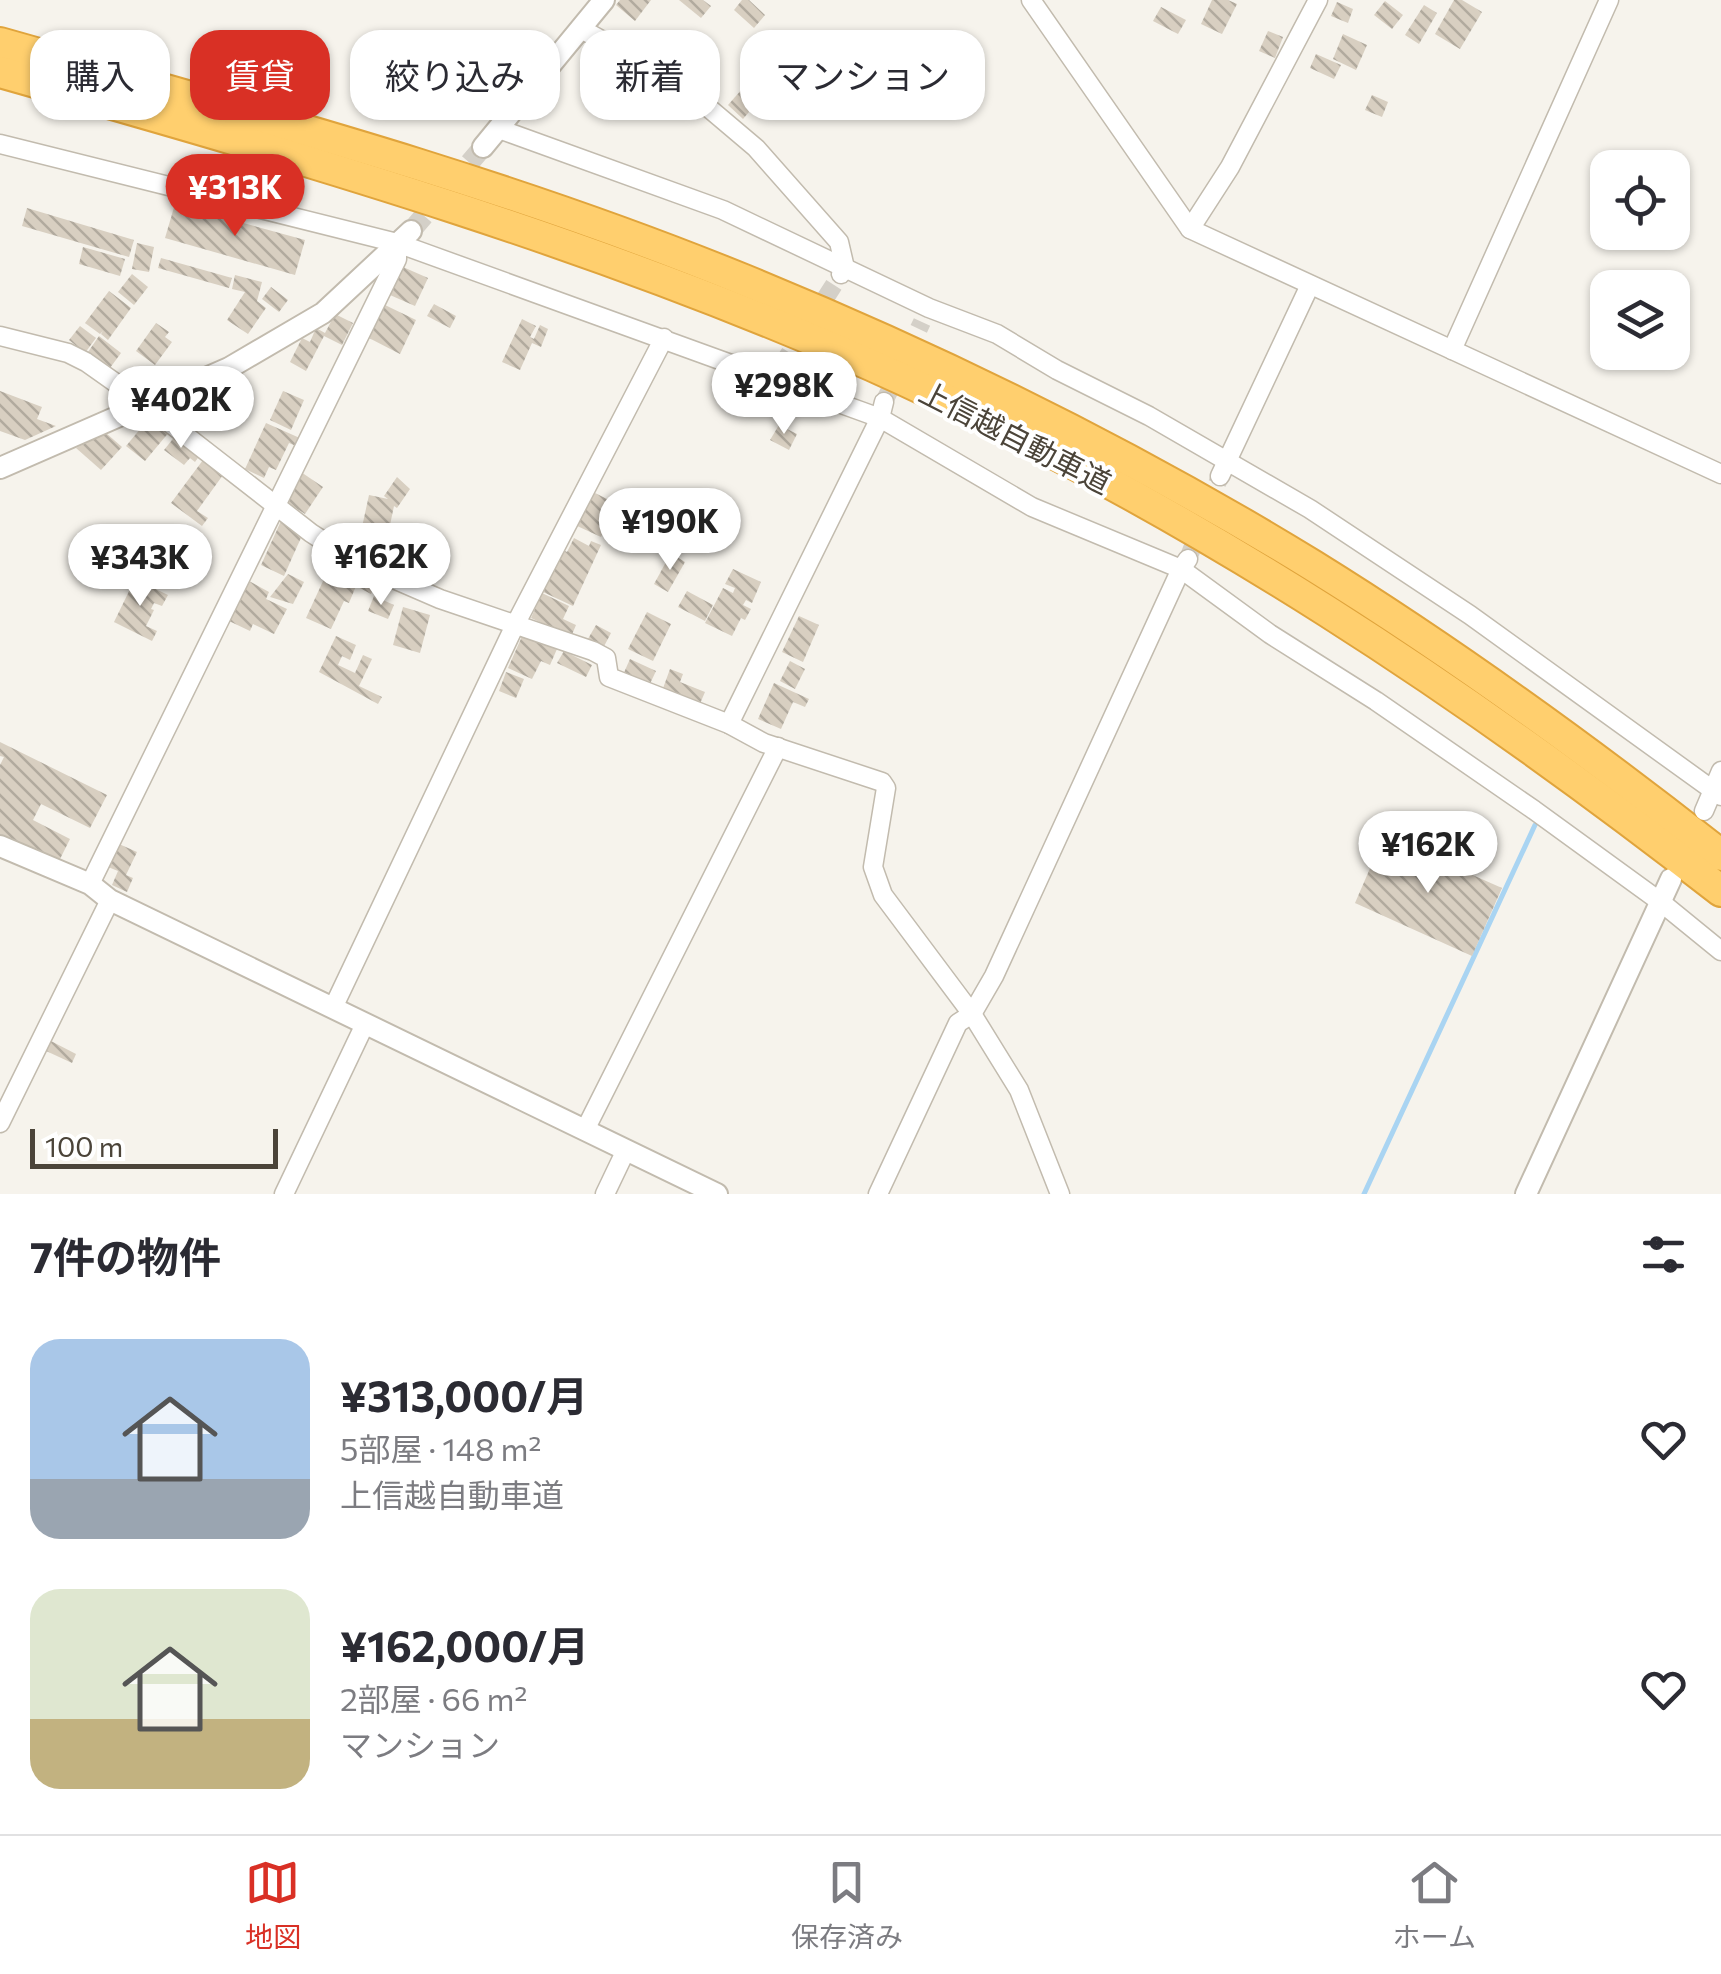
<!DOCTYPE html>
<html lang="ja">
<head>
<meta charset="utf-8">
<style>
	body { margin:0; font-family:Commissioner,"Noto Sans JP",sans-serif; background:#f2f2f3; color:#2b2b33; height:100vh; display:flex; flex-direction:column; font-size:38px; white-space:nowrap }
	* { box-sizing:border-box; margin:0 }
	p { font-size:32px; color:#7c7c81 }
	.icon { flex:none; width:55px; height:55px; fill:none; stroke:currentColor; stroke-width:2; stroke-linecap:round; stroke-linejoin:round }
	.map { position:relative; height:1194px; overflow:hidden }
	.panel { display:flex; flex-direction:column; background:#fff; flex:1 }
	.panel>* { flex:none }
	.top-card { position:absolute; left:30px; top:30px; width:1000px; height:90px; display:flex; gap:20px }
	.controls { position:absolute; left:1590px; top:150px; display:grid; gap:20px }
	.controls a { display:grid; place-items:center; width:100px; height:100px; border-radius:20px; background:#fff; box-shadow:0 2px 8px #0004; font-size:50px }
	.scale { position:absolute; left:30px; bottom:25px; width:248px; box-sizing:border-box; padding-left:10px; border:5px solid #4b4439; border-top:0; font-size:28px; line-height:35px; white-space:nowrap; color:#4b4439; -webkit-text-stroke:8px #fff; paint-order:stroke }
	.price { position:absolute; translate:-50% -85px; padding:0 22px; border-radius:35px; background:#fff; color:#222; font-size:32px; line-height:65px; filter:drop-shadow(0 2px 5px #0008) }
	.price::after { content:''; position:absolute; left:50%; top:60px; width:30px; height:22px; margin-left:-15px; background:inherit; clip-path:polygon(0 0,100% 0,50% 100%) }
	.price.on { background:#d93025; color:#fff }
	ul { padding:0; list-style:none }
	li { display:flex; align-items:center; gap:30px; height:250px; padding:0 30px }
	li span { display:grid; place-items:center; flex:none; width:280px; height:200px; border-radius:30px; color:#555 }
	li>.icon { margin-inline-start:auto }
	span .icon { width:120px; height:120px; fill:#fffc; stroke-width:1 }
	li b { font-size:42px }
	h2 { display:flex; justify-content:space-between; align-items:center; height:120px; padding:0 30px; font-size:42px }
	.pill { padding:0 35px; border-radius:30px; background:#fff; box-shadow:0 2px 8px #0004; font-size:35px; line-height:90px }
	.pill.on { background:#d93025; color:#fff }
	.tabs { display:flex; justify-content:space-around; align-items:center; height:140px; border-top:2px solid #e1e1e2; background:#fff; font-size:28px; color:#7c7c81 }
	.tabs a { display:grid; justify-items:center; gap:5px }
	.tabs .on { color:#d93025 }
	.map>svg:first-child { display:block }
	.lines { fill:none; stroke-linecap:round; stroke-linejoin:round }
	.stream { stroke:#a9d4f2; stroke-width:5 }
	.building { fill:url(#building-back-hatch) }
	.minor-tunnel { stroke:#d4d0c8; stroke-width:18; stroke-dasharray:18 9; stroke-linecap:butt }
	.tertiary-tunnel { stroke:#d4d0c8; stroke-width:20; stroke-dasharray:20 10; stroke-linecap:butt }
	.minor-casing { stroke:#c2bbae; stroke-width:21 }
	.tertiary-casing { stroke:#c2bbae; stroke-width:24 }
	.motorway-casing { stroke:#e0a43c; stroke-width:34 }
	.minor { stroke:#fff; stroke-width:18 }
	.tertiary { stroke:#fff; stroke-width:20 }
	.motorway { stroke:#ffcf6e; stroke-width:30 }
	.labels { text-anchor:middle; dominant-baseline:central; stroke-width:8; stroke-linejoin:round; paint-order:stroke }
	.street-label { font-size:30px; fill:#4b4439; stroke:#fff }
</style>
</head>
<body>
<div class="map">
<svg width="1721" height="1194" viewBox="0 0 1721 1194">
	<defs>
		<pattern id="building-back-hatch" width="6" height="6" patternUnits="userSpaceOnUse" patternTransform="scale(2.5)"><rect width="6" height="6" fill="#d8cfc1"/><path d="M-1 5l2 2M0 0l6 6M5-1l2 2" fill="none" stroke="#b1aa9e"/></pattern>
	</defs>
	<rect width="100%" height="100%" fill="#f6f3ec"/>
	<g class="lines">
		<polyline class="stream" points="1364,1194 1535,825"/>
	</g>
	<g class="building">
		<polygon points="620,0 651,0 635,21 616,5"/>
		<polygon points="679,0 703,0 711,6 701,18"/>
		<polygon points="742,0 749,0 765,15 754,28 734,10"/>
		<polygon points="1212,0 1228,0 1237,4 1222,34 1201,24"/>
		<polygon points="1454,0 1462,0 1482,12 1460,49 1435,34"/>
		<polygon points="1385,1 1403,15 1392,29 1374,15"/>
		<polygon points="1337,2 1353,9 1348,23 1331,16"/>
		<polygon points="1424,5 1437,13 1419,44 1405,35"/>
		<polygon points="1161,7 1186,20 1178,34 1153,21"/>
		<polygon points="1268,31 1283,37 1275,58 1259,51"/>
		<polygon points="1343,34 1367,45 1356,70 1333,59"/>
		<polygon points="1316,54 1341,65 1334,79 1310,68"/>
		<polygon points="757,72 772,85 743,119 728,105"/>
		<polygon points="1372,95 1388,102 1382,117 1365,110"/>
		<polygon points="175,204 305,240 295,275 165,238"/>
		<polygon points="27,208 134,240 129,257 22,226"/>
		<polygon points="137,243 154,247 149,272 132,269"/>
		<polygon points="83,247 125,259 120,276 79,264"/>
		<polygon points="161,258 232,278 229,288 158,268"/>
		<polygon points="403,267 428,278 415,306 390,295"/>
		<polygon points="132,274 148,287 134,305 118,292"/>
		<polygon points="235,275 262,282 257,301 266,308 248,334 227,320 245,292 232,289"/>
		<polygon points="271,287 288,300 279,312 262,299"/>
		<polygon points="109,291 131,308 108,340 101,334 103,331 100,334 85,323"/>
		<polygon points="434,304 456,316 450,328 427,316"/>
		<polygon points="385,305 416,320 400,354 369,338"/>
		<polygon points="335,314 353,323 342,345 324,336 306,371 290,362 302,338 310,342 316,328 325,333"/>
		<polygon points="522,319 536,326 530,337 534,339 540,325 548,329 541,347 532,343 520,370 502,362"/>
		<polygon points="156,323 169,332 165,337 172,342 155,365 136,351"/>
		<polygon points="80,326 96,338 85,353 69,340"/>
		<polygon points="99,336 121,353 110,368 88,352"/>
		<polygon points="0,391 42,407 37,419 56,426 25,440 0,431"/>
		<polygon points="283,391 304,400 291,430 270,420"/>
		<polygon points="151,416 170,431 145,461 126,446"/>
		<polygon points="266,423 302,439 298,447 289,443 276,470 269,467 264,478 245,469"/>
		<polygon points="779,425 797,434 789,450 770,440"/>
		<polygon points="106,433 122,447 101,470 76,448"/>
		<polygon points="176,435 200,455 195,462 190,458 184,465 164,450"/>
		<polygon points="203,460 223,475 197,511 208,518 202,526 171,503"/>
		<polygon points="301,472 323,487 305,514 283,500"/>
		<polygon points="397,477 410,489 397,508 394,506 386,544 391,545 386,568 357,550 369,495 388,499 384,496"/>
		<polygon points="591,491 617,504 601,537 575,525"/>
		<polygon points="281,521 304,531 284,576 261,565"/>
		<polygon points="574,538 589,546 591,541 601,545 573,606 543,592 563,550 567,552"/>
		<polygon points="408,551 427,556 422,578 403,574"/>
		<polygon points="671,553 685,562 668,592 654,584"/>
		<polygon points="335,555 384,582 378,593 373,590 371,594 356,586 349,603 344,601 331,629 306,618"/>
		<polygon points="733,569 761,582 752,603 746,600 743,605 751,609 745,620 741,618 732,636 705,623 723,588 733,593 735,588 725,584"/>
		<polygon points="288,574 304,582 293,604 270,597"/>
		<polygon points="135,579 168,595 162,606 154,603 151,609 154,610 146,626 157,631 152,641 114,622"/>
		<polygon points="249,581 269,592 266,599 287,609 274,634 253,624 250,631 229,621"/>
		<polygon points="687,591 713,605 705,621 678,607"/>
		<polygon points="542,593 569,606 563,619 576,625 571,637 531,618"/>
		<polygon points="374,596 394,605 388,619 368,611"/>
		<polygon points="403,607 430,615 420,653 393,645"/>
		<polygon points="647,612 671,624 653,661 628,649"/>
		<polygon points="799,616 819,625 803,662 782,652"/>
		<polygon points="596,625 611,633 601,652 585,644"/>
		<polygon points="523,634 557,649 550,665 541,661 532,679 508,668"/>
		<polygon points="336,636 356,645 350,660 342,656 338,665 355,673 363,655 372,659 359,686 382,697 378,704 319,672"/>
		<polygon points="564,651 592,665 586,677 557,663"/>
		<polygon points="630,659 656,671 647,690 622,677"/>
		<polygon points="790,661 805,669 795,689 780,681"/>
		<polygon points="670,669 683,674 680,682 705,692 699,706 662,691"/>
		<polygon points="506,672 524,679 516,698 499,691"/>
		<polygon points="774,683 809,699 805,707 793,702 781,729 758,719"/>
		<polygon points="0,742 107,795 90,828 41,804 33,820 70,839 58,863 0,834 0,765 4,757 0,756"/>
		<polygon points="1384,836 1502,888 1472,956 1355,903"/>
		<polygon points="119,844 137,852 126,875 133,878 127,892 112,885 118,871 108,867"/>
		<polygon points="49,1040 76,1054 72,1063 44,1050"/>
	</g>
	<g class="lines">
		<g class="minor-tunnel">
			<polyline points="780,368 841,274"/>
			<polyline points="884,402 922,322"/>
			<polyline points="1188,559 1220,476"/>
		</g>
		<polyline class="tertiary-tunnel" points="411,231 483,147"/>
		<defs>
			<g id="minor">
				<polyline points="1031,0 1190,229 1721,474"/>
				<polyline points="583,30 678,82 756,148 839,242 845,268 841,274"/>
				<polyline points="499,129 723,210 929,308 997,334 1057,370 1149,416 1310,509 1470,615 1721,796"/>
				<polyline points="0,144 397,243 880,418 1032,507 1181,569 1270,634 1376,701 1534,810 1662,903 1721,951"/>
				<polyline points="1190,229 1230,167 1318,0"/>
				<polyline points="0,336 68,353 86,362 144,403 311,533 359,564 440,599 593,651 606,658 609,677 729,724 764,743 882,782 886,788 873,867 883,895 972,1014 1019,1090 1060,1194"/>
				<polyline points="1452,350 1609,0"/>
				<polyline points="1220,476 1310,285"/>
				<polyline points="729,724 880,418 884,402"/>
				<polyline points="1704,811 1721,771"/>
				<polyline points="90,884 397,259 397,243"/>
				<polyline points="333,1008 515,625 664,338"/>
				<polyline points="0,1123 110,900"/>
				<polyline points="585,1130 778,747"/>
				<polyline points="284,1194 365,1024"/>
				<polyline points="605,1194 626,1150"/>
				<polyline points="878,1194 958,1023 972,1014 994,976 1181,569 1188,559"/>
			</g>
			<g id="tertiary">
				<polyline points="483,147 604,0"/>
				<polyline points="0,468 229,368 323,313 411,231"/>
				<polyline points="0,846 90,884 110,900 717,1194"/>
				<polyline points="1526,1194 1671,879"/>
			</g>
			<g id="motorway">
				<path d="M 0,43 C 250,114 502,181 744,280 C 940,360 1131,454 1312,565 C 1454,653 1590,752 1721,855"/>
				<path d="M 0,72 C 307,159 613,247 904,380 C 1198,514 1467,693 1721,891"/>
			</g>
		</defs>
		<use href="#minor" class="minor-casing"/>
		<use href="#tertiary" class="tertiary-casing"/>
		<use href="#motorway" class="motorway-casing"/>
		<use href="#minor" class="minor"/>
		<use href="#tertiary" class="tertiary"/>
		<use href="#motorway" class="motorway"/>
	</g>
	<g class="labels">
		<g class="street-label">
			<text transform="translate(1016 436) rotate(27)">上信越自動車道</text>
		</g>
	</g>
</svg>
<div class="controls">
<a><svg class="icon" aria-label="locate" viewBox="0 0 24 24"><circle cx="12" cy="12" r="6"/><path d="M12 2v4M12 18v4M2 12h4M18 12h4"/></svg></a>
<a><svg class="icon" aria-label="layers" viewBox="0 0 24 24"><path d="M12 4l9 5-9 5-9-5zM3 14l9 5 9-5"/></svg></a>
</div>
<div class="scale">100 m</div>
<b class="price on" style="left:235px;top:239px">¥313K</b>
<b class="price" style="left:784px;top:437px">¥298K</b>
<b class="price" style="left:181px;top:451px">¥402K</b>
<b class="price" style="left:670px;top:573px">¥190K</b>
<b class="price" style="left:381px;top:608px">¥162K</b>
<b class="price" style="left:140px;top:609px">¥343K</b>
<b class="price" style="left:1428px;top:896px">¥162K</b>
<div class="top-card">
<a class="pill">購入</a>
<a class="pill on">賃貸</a>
<a class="pill">絞り込み</a>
<a class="pill">新着</a>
<a class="pill">マンション</a>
</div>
</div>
<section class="panel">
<h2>7件の物件<svg class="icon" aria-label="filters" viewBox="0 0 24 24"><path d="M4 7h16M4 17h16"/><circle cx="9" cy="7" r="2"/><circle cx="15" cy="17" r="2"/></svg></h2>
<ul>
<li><span style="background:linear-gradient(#a9c7e8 70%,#9aa5b1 0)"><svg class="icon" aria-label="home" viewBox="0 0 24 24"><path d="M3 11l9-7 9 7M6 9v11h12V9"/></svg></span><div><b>¥313,000/月</b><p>5部屋 · 148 m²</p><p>上信越自動車道</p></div><svg class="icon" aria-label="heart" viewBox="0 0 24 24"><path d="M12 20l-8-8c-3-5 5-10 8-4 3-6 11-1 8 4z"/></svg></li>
<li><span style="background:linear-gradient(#dfe7d0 65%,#c2b280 0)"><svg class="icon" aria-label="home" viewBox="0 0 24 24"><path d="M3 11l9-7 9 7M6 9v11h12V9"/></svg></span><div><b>¥162,000/月</b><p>2部屋 · 66 m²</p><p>マンション</p></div><svg class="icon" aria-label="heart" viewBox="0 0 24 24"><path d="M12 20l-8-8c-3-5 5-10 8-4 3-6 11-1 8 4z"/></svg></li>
</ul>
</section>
<nav class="tabs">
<a class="on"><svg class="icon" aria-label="map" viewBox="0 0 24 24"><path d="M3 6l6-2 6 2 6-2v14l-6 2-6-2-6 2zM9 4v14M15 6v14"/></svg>地図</a>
<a><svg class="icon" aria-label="saved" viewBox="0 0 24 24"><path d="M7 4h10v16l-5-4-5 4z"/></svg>保存済み</a>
<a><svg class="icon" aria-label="home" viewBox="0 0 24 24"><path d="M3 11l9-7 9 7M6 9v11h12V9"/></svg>ホーム</a>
</nav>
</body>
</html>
